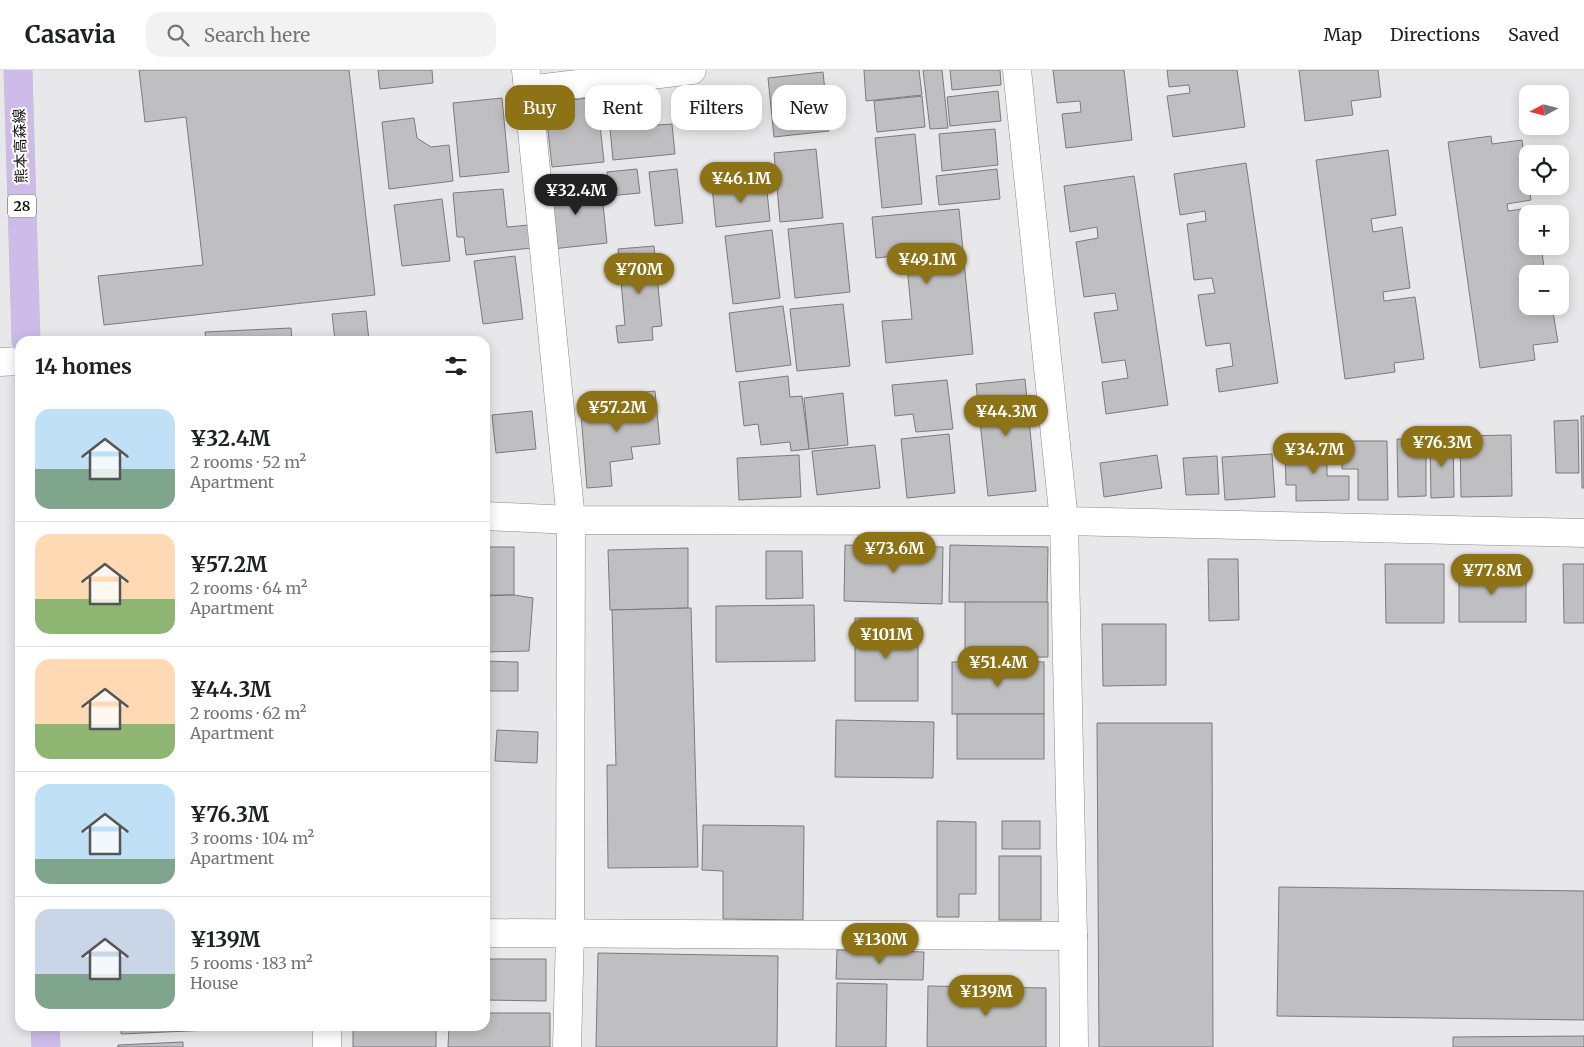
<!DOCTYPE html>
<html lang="en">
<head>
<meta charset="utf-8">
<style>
	body { margin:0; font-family:Merriweather,"Noto Sans JP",serif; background:#f2f2f2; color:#202124; height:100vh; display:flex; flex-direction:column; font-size:19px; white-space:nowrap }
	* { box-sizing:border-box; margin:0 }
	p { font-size:16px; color:#757577 }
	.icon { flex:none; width:28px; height:28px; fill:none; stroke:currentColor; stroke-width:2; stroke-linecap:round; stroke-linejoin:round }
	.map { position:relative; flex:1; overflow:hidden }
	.panel { position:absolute; left:15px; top:266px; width:475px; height:695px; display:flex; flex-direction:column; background:#fff; border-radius:15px; box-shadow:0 2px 12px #0003 }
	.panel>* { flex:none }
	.banner { position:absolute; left:505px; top:15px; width:475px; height:45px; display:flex; gap:10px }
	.needle { width:32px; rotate:263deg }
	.controls { position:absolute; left:1519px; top:15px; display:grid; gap:10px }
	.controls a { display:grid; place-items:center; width:50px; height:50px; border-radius:10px; background:#fff; box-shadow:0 2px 12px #0003; font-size:25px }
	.price { position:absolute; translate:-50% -42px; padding:0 11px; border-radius:18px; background:#8d7216; color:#fff; font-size:16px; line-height:32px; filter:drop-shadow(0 1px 2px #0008) }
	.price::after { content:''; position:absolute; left:50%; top:30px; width:15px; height:11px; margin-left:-8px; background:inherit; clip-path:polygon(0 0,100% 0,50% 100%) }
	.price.active { background:#222; color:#fff }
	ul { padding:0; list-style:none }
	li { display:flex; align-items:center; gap:15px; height:125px; padding:0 20px }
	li+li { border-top:1px solid #e0e0e0 }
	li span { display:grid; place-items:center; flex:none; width:140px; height:100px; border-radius:15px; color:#555 }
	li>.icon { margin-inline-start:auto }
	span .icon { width:60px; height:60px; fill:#fffc; stroke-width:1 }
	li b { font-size:21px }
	h2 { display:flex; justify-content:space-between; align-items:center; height:60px; padding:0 20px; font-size:21px }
	.tag { padding:0 18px; border-radius:15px; background:#fff; box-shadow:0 2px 12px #0003; font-size:18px; line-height:45px }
	.tag.active { background:#8d7216; color:#fff }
	header { display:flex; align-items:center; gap:30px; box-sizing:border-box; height:70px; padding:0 25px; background:#fff; border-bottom:1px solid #e0e0e0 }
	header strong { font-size:24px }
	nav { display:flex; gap:28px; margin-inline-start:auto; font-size:18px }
	.search { width:350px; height:45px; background:#f2f2f2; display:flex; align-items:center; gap:12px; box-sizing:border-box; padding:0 18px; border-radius:15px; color:#757577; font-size:19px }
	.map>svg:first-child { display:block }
	.building { fill:#bfbec1; stroke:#7b7a7d }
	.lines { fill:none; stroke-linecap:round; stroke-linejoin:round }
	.street-casing { stroke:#8b8a8d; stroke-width:29 }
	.primary-casing { stroke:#c6c6c6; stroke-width:29 }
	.street { stroke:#fff; stroke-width:28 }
	.primary { stroke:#cdbce9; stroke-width:28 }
	.labels { text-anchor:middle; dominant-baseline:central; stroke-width:4; stroke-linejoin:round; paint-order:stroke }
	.shield { fill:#fff; stroke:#5a595a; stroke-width:1 }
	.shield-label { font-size:14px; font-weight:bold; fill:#131213 }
	.street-label { font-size:15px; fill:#131213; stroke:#fff }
</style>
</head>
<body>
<header>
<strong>Casavia</strong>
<div class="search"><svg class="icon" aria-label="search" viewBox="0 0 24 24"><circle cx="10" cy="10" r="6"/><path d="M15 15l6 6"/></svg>Search here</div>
<nav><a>Map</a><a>Directions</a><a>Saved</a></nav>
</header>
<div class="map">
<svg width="1584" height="977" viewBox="0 0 1584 977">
	<rect width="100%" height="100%" fill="#e8e7ea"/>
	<g class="building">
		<polygon points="139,0 349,0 375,225 104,255 98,206 203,195 186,47 145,52"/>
		<polygon points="378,0 432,0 433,13 380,19"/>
		<polygon points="864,0 919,0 922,25 866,31"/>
		<polygon points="923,0 942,0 948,58 930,59"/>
		<polygon points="950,0 1000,0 1001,15 952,20"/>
		<polygon points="1053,0 1124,0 1132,70 1066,78 1062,44 1081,42 1080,31 1057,33"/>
		<polygon points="1167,0 1237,0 1245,57 1173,67 1167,26 1190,23 1189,15 1169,17"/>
		<polygon points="1299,0 1378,0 1381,27 1351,31 1353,45 1305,51"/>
		<polygon points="823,2 829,61 774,67 768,8"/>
		<polygon points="998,21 1001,51 950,56 947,27"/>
		<polygon points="638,24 642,56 672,54 675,84 613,90 607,27"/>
		<polygon points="922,26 925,57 877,62 874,31"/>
		<polygon points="597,27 604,92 552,97 545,33"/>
		<polygon points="502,28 509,102 460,107 453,33"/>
		<polygon points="414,48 417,68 431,77 449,75 453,111 389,119 382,52"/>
		<polygon points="995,59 998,95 942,101 939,64"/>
		<polygon points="915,64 922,134 882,138 875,68"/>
		<polygon points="1491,66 1492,74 1522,70 1528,116 1529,116 1531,130 1507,134 1508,141 1536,137 1537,144 1528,144 1528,176 1541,176 1545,204 1528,204 1528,208 1520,209 1521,213 1528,212 1528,236 1552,236 1558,272 1533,275 1535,290 1480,298 1448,72"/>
		<polygon points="816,79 823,148 780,152 774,83"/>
		<polygon points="1388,80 1396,145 1371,149 1373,162 1402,157 1410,218 1383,222 1384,231 1415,227 1424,289 1394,293 1395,302 1345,309 1316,90"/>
		<polygon points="1246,93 1278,313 1219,322 1216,299 1233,296 1230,273 1206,276 1198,225 1215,223 1212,208 1194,210 1187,154 1206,151 1205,141 1180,145 1174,104"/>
		<polygon points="637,99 640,123 609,126 607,102"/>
		<polygon points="677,99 683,153 655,156 649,102"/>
		<polygon points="997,99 1000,129 939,135 936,106"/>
		<polygon points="1134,106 1168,335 1106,344 1102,312 1128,308 1125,290 1102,293 1094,243 1118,240 1115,223 1084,227 1076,172 1098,168 1097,157 1070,162 1064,116"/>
		<polygon points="766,111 770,151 716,157 712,117"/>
		<polygon points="601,114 607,173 552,179 546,120"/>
		<polygon points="503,119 507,157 529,155 532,178 466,185 464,167 457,167 453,123"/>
		<polygon points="442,129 450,191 402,196 394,135"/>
		<polygon points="959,139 973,284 886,293 882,251 912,249 906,185 876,188 872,147"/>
		<polygon points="843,153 850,222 795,228 788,159"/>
		<polygon points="772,160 780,228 733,234 725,166"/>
		<polygon points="654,176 662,256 652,257 653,270 618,273 616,256 625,255 618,179"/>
		<polygon points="515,186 523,249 483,254 474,191"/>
		<polygon points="843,234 850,296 797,301 790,239"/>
		<polygon points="783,236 791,295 736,302 729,243"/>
		<polygon points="366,241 369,271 335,271 332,244"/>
		<polygon points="291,258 292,271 206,271 205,262"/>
		<polygon points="788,306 790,327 802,326 809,379 791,381 790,372 761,375 758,354 744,356 739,312"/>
		<polygon points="1025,309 1036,421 988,426 976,314"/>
		<polygon points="947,310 953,359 916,362 913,344 895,346 892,315"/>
		<polygon points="655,321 660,374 631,377 633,389 610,392 612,416 587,418 581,344 596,342 595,327"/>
		<polygon points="843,323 848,375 809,379 804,328"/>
		<polygon points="532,341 536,379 496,383 492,345"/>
		<polygon points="1581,346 1584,346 1584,418 1582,418"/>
		<polygon points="1578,350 1579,403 1556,403 1554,351"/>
		<polygon points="949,364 955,423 907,428 901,369"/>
		<polygon points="1511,365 1512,426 1461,427 1460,366"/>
		<polygon points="1453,368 1454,427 1431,428 1430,369"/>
		<polygon points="1397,369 1426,369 1426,426 1398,427"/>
		<polygon points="1342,371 1387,371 1388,430 1358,430 1358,399 1342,399"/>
		<polygon points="875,375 880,418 817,425 812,381"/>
		<polygon points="1327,376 1327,406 1349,406 1349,430 1296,431 1296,415 1286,415 1285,377"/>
		<polygon points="1272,384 1275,427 1225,430 1222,387"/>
		<polygon points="799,385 801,427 739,430 737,388"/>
		<polygon points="1157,385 1162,418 1104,427 1100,393"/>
		<polygon points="1217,386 1219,424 1186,425 1183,388"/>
		<polygon points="845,475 943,477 942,534 844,531"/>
		<polygon points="950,475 1048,477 1047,533 949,532"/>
		<rect x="485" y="477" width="29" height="48"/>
		<polygon points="688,478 688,538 610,540 608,480"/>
		<polygon points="766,481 802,481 803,528 766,529"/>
		<polygon points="1208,489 1238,489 1239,550 1209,551"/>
		<polygon points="1385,494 1444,494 1444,553 1386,553"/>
		<polygon points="1563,494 1584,494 1584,553 1564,553"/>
		<rect x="1459" y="501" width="67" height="51"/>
		<polygon points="514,525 533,528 529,581 485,582 485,526"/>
		<polygon points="965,532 1048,532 1048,587 965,588"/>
		<polygon points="814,535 815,591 716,592 716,536"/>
		<polygon points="691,538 698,797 608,798 607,695 616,695 612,540"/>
		<rect x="855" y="548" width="63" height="83"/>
		<polygon points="1102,554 1166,554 1166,615 1103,616"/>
		<polygon points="485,591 518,592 518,621 485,621"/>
		<rect x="952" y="592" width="92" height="52"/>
		<rect x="957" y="644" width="87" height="45"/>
		<polygon points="836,650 934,652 933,708 835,707"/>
		<polygon points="1097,653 1212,653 1213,977 1099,977"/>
		<polygon points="497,660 538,662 537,693 495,691"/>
		<polygon points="937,751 976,752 976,824 959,824 959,847 937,847"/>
		<rect x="1002" y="751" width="38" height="28"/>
		<polygon points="703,755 804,756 803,850 723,849 723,801 702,800"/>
		<rect x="999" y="786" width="42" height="64"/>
		<polygon points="1279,817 1584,821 1584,950 1277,946"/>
		<polygon points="837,880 924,882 923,910 836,909"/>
		<polygon points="598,883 778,886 777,977 596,977"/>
		<polygon points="485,889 546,889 546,931 485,930"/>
		<polygon points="837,913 887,914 886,977 836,977"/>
		<polygon points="928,916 1046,918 1046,977 927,977"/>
		<polygon points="485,943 550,943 550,977 448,977 449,956 485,956"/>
		<polygon points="121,956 211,956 211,960 121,964"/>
		<rect x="353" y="956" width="83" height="21"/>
		<polygon points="1584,966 1584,977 1453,977 1453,967"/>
		<polygon points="183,972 183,977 118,977 118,975"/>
	</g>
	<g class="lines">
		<defs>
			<g id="street">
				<polyline points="526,0 571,450 570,864 567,977"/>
				<polyline points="1017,0 1064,451 1073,866 1074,977"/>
				<polyline points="528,20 692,0"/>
				<polyline points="0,292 20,291"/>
				<polyline points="485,446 571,450 1064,451 1584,463"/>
				<polyline points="485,863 1073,866"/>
				<polyline points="327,977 327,956"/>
			</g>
			<g id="primary">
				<polyline points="18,0 26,271"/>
				<polyline points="45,956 46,977"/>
			</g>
		</defs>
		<use href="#street" class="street-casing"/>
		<use href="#primary" class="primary-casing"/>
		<use href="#street" class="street"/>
		<use href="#primary" class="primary"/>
	</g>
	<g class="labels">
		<rect class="shield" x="8" y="124.5" width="28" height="23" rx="4"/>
		<g class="shield-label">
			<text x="22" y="136">28</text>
		</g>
		<g class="street-label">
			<text transform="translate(20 76) rotate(-92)">熊本高森線</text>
		</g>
	</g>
</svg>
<div class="controls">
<a><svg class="needle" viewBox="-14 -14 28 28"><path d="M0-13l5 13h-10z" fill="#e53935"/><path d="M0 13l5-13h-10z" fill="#757577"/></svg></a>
<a><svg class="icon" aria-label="locate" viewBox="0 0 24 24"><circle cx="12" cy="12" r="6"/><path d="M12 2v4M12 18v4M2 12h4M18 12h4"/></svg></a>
<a>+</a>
<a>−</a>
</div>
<b class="price" style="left:741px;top:134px">¥46.1M</b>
<b class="price active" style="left:576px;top:146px">¥32.4M</b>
<b class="price" style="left:927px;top:215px">¥49.1M</b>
<b class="price" style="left:639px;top:225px">¥70M</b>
<b class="price" style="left:617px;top:363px">¥57.2M</b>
<b class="price" style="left:1006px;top:367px">¥44.3M</b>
<b class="price" style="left:1442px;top:398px">¥76.3M</b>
<b class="price" style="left:1314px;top:405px">¥34.7M</b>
<b class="price" style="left:894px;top:504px">¥73.6M</b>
<b class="price" style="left:1492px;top:526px">¥77.8M</b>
<b class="price" style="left:886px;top:590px">¥101M</b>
<b class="price" style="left:998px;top:618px">¥51.4M</b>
<b class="price" style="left:880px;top:895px">¥130M</b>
<b class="price" style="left:986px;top:947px">¥139M</b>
<div class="banner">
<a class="tag active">Buy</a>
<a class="tag">Rent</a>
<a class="tag">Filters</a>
<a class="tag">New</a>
</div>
<section class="panel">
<h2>14 homes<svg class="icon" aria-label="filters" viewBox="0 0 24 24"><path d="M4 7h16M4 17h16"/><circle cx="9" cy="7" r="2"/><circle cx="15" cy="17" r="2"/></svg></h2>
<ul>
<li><span style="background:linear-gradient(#bfe0f5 60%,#7fa58c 0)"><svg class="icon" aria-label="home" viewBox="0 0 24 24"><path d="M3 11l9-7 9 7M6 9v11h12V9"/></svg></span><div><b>¥32.4M</b><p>2 rooms · 52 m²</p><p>Apartment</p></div></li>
<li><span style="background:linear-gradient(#ffd9b3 65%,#8fb573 0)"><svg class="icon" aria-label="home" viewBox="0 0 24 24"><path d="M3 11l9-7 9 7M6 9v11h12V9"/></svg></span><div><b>¥57.2M</b><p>2 rooms · 64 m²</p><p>Apartment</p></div></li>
<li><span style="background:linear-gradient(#ffd9b3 65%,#8fb573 0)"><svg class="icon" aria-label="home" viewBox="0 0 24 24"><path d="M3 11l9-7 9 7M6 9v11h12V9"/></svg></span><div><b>¥44.3M</b><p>2 rooms · 62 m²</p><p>Apartment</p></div></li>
<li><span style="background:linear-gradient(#bfe0f5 75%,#7fa58c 0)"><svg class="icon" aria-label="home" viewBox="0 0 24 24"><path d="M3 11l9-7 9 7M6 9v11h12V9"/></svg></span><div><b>¥76.3M</b><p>3 rooms · 104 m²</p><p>Apartment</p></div></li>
<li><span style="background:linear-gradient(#c9d6e8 65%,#7fa58c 0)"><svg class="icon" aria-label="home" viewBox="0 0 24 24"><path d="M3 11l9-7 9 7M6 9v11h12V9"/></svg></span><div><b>¥139M</b><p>5 rooms · 183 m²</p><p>House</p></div></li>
</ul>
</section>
</div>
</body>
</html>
